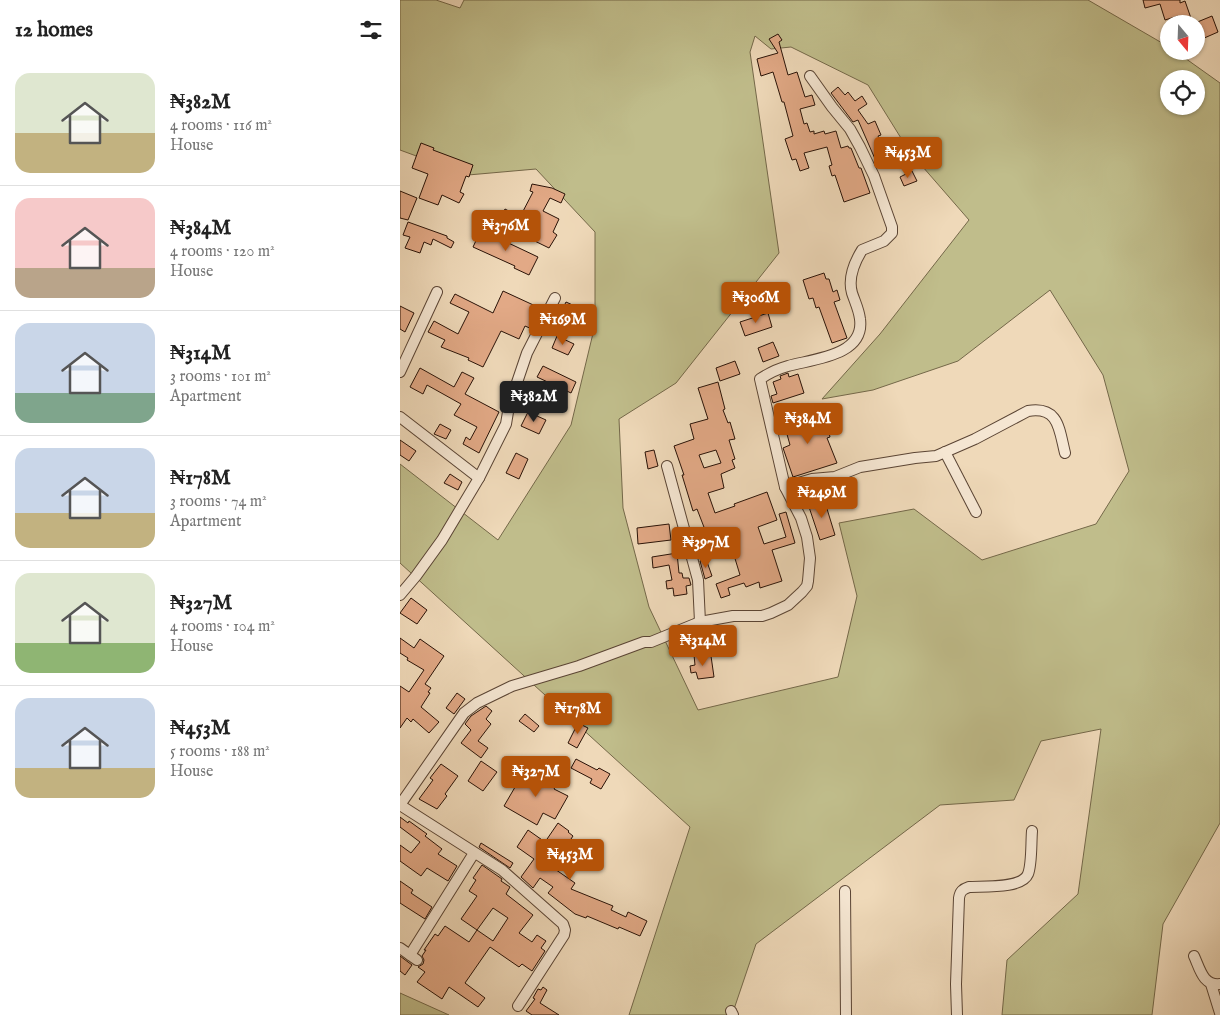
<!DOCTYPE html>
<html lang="en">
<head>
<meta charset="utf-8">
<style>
	body { margin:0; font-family:"IM FELL English",serif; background:#f2f2f2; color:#222; height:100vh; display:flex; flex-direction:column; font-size:19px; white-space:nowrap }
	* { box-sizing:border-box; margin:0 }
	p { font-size:16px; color:#767676 }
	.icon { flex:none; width:28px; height:28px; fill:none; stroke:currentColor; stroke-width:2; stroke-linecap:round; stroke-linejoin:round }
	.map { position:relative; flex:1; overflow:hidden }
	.details { display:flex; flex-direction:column; background:#fff; width:400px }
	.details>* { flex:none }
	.needle { width:32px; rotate:161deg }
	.controls { position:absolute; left:760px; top:15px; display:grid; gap:10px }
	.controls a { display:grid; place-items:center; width:45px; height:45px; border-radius:50%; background:#fff; box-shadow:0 1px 4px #0004; font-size:25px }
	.price { position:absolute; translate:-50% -42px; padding:0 11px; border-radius:5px; background:#b45309; color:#fff; font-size:16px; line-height:32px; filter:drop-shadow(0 1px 2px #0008) }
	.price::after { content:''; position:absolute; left:50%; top:30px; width:15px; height:11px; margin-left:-8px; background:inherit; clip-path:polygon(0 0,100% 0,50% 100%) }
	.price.active { background:#222; color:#fff }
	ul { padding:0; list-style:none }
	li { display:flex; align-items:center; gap:15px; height:125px; padding:0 15px }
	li+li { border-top:1px solid #e0e0e0 }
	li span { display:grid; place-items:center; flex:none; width:140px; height:100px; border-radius:15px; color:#555 }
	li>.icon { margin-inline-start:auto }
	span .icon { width:60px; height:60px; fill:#fffc; stroke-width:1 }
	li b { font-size:21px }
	h2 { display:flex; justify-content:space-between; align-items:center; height:60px; padding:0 15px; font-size:21px }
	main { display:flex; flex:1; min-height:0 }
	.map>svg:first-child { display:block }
	.green { fill:#c0bd8b; stroke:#746849; fill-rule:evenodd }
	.building { fill:#e2a986; stroke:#291207; fill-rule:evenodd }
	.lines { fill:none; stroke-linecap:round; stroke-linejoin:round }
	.street-casing { stroke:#5a4434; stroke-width:12 }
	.street { stroke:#f5e6d2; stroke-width:10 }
</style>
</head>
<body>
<main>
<section class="details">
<h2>12 homes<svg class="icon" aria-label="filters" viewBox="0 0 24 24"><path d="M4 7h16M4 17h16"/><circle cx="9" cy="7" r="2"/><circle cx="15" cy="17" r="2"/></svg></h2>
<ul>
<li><span style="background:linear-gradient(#dfe7d0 60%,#c2b280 0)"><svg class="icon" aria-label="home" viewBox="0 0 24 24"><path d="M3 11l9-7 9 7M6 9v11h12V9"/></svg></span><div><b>₦382M</b><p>4 rooms · 116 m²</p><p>House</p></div></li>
<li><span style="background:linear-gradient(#f6c9c9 70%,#b9a48a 0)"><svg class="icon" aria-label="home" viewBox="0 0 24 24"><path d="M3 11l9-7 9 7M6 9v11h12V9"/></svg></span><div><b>₦384M</b><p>4 rooms · 120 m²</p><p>House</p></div></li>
<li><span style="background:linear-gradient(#c9d6e8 70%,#7fa58c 0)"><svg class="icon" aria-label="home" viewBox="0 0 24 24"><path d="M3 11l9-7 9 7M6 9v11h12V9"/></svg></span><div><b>₦314M</b><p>3 rooms · 101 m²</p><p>Apartment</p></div></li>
<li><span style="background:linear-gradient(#c9d6e8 65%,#c2b280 0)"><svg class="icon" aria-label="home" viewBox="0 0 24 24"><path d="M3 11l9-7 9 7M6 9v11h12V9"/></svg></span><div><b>₦178M</b><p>3 rooms · 74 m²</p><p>Apartment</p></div></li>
<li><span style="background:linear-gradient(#dfe7d0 70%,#8fb573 0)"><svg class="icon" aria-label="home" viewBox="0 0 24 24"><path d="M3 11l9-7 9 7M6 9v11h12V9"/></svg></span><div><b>₦327M</b><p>4 rooms · 104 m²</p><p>House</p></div></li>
<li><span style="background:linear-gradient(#c9d6e8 70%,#c2b280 0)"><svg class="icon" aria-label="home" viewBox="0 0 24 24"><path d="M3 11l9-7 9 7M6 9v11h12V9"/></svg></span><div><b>₦453M</b><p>5 rooms · 188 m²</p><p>House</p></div></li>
</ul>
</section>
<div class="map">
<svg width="820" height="1015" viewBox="0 0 820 1015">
	<rect width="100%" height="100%" fill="#efd9b9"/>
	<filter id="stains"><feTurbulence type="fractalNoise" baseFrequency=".004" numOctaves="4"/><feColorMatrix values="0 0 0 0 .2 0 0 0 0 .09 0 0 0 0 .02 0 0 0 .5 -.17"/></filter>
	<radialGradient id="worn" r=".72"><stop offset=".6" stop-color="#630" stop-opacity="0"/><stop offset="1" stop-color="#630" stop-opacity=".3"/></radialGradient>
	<g class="green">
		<path d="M 0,0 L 36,0 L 60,8 L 64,0 L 688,0 L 769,47 L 769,51 L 775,51 L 820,83 L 820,823 L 763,924 L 752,1015 L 602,1015 L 607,960 L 678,894 L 701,729 L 641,741 L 614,800 L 540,805 L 356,944 L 332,1015 L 229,1015 L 290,827 L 0,563 L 0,464 L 98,540 L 171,425 L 195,325 L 195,232 L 136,169 L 68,175 L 0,150 ZM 355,36 L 371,49 L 391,47 L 468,85 L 509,151 L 569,220 L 480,334 L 422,399 L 473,390 L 558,361 L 650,290 L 703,375 L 729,471 L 696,524 L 582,560 L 514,509 L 439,523 L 457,596 L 438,677 L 298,710 L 249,607 L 223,508 L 219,419 L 276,383 L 379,253 L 350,52 ZM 769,79 L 796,79 L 796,106 L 769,106 Z"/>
		<polygon points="0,993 49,1015 0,1015"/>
	</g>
	<g class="building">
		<polygon points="743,0 780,0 780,3 785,1 793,24 781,24 778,16 765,20 760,4 745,8"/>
		<polygon points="812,16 818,32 802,39 795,23"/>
		<polygon points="378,34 382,40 379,42 388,75 397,72 405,97 412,95 415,105 400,109 404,124 407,123 410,132 414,131 414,134 424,131 425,134 436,131 441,148 448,146 449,148 451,148 459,168 461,168 470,193 444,202 435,175 432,176 429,166 432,165 427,147 404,153 409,168 400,171 396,159 392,160 385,139 393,136 384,102 382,102 373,72 361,76 357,59 378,53 369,39"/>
		<polygon points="438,87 445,95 448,92 455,101 462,96 467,104 458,110 468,124 475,121 481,135 478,136 490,164 479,168 458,120 453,122 431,93"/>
		<polygon points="21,143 34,148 33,150 73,165 69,177 66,176 60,192 64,194 59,203 42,195 38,205 19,198 28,174 12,168"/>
		<polygon points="512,171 517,181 504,186 500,177"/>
		<polygon points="132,184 152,188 165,194 161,203 150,198 143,211 159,219 153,232 157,235 149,248 98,223 105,209 120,217 133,192 130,191"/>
		<polygon points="0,191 17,198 8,220 0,218"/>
		<polygon points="8,222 47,236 47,238 54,242 51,248 33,239 31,245 24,242 20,253 5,248 10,237 3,235"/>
		<polygon points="81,230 138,257 129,275 114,268 115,266 73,247"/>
		<polygon points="424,273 426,279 429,279 433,292 437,290 440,300 434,302 447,338 432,343 419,307 416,308 413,298 409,299 403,280"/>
		<polygon points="103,291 142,309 132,329 125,326 119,339 101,331 83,367 68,360 69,358 41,347 45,340 28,332 34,321 58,334 69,312 50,303 55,294 93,313"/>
		<polygon points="166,302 188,312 183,320 162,310"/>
		<polygon points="0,306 14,313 5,332 0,329"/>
		<polygon points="368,313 372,327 345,336 340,322"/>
		<polygon points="157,336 174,344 168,355 152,348"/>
		<polygon points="373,342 379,356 363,362 358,348"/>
		<polygon points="335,361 340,374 320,381 316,368"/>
		<polygon points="143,366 176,382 171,393 137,377"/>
		<polygon points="20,368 54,387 62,372 74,378 65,394 99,412 79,453 63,444 66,437 70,440 77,427 54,415 61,404 27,385 23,394 10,387"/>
		<polygon points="388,373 389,377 398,374 404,393 373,403 371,396 377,394 373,382 381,379 380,376"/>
		<path d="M 318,382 L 325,409 L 323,410 L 328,423 L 330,422 L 335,439 L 329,440 L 335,459 L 332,460 L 335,468 L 321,474 L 324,488 L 308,493 L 315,513 L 335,506 L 334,504 L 367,492 L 377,520 L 358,527 L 364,544 L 386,537 L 379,514 L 386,512 L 395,543 L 372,550 L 382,581 L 360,588 L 359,582 L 346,587 L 344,583 L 328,588 L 330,595 L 321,598 L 316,584 L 340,575 L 333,552 L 326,555 L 323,544 L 312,548 L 297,509 L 293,511 L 282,475 L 284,475 L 274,446 L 294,439 L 290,424 L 308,419 L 298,388 ZM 316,450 L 321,463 L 304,468 L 299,455 Z"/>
		<polygon points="128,412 146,420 139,434 121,426"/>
		<polygon points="405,413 409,424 426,420 430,437 427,438 437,463 393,477 383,448 390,445 383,420"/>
		<polygon points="40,424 51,430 46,439 34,434"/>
		<polygon points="0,440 16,451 9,461 0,455"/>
		<polygon points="254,450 258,466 248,469 245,452"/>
		<polygon points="116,453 128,459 119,479 106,473"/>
		<polygon points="50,474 62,482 58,490 44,483"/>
		<polygon points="424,499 435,535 420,540 408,504"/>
		<polygon points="269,524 271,540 238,544 237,528"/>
		<polygon points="277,553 279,573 282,573 283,578 289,578 291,585 286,586 287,594 274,596 273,588 267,589 266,581 272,580 269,565 253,568 252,557"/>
		<polygon points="306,559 312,576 305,579 300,561"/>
		<polygon points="11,598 27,610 17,624 0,613"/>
		<polygon points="0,638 14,648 20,639 44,656 25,684 31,688 28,692 30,693 21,707 39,722 29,733 13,719 11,722 7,718 0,728 0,686 9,692 24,670 7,660 8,658 0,653"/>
		<polygon points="303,653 304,657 311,656 314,677 298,679 296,672 291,673 290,666 295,665 294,655"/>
		<polygon points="57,693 65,699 54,714 46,708"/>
		<polygon points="86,706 92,711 86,719 91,724 78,741 88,748 81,758 61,743 71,730 65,724 71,716"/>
		<polygon points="125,714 139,726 134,732 119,721"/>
		<polygon points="178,723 188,728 177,748 168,743"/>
		<polygon points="176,759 197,770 199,768 210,774 201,789 190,783 192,779 171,768"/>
		<polygon points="81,761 97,772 83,791 68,781"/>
		<polygon points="41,764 58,776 45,794 47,796 37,809 19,799 33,780 30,778"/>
		<polygon points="125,770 145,782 148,777 158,782 154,789 168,796 155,819 143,813 137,825 104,806"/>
		<polygon points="0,817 8,823 9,821 27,834 25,836 42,849 38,854 57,866 48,881 27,868 21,876 0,861 0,845 11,853 20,842 0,827"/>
		<polygon points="158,823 169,831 168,832 173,836 169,842 182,849 177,857 161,848 149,865 175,883 171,889 213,906 211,910 226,917 228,912 247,921 240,936 219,927 218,929 187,916 186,918 175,914 148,893 153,887 140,878 133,888 121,877 134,859 117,847 128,830 145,842"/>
		<polygon points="81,843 113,863 110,868 79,847"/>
		<polygon points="82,865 102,879 101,881 110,887 106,894 133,915 119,933 132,942 137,935 146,941 141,948 145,951 132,971 122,964 119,967 90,947 65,983 85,998 78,1007 49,987 42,999 17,982 25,972 18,967 23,964 24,960 22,956 26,950 24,950 35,934 38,936 45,926 69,942 77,930 93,941 108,918 93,908 77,930 61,919 77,896 69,891 76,880 73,878"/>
		<polygon points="0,881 13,890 11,893 32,907 25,919 0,903"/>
		<polygon points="0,956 12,965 5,975 0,971"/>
		<polygon points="143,987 147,990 140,1003 159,1015 132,1015 126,1011 135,999 133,998 138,989 141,990"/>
	</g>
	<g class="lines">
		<defs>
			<g id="street">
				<polyline points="0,372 37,292"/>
				<polyline points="0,417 79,478"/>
				<polyline points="545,452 576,512"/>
				<polyline points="267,466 298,580 300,622"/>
				<path d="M 385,487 L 412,479 L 435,477 L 460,467 L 515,458 L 536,456 L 575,439 L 628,411 C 659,406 659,429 665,453"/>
				<polyline points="0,595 16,576 42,540 79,478 106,424 109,406 127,353 155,298"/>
				<path d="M 0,805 L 64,713 L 77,703 L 112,686 L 179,666 L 244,642 L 251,642 L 300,622 L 333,616 L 362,616 L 371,613 L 388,605 L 402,592 L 407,586 L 408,581 L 410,558 L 407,537 L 401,518 L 385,487 L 360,379 C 369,373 377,369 388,366 C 413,359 465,356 460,319 C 459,310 455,302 452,293 C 448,279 454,263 462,250 L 484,241 L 492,233 L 492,227 L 474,176 L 460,147 L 450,129 L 432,107 L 410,76"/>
				<polyline points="0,805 102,870 163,924 165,930 164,935 118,1006"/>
				<polyline points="445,891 446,1015"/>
				<polyline points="0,948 17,960"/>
				<polyline points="10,955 74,853"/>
				<path d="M 794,956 C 800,969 803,986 820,984"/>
				<polyline points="811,984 820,1013"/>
				<polyline points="331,1011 333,1015"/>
				<path d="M 557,1015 L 556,984 L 559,898 C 560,891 563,889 569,887 C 583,886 622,889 628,874 C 632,864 631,843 632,831"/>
			</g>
		</defs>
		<use href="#street" class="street-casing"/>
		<use href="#street" class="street"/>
	</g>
	<rect width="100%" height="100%" filter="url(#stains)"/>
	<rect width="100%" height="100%" fill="url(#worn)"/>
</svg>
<div class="controls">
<a><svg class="needle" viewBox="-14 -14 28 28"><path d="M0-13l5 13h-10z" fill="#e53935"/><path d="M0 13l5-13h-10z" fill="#767676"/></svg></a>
<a><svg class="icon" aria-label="locate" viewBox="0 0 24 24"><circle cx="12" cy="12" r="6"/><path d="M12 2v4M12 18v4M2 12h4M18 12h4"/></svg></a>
</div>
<b class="price" style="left:508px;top:179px">₦453M</b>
<b class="price" style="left:106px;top:252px">₦376M</b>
<b class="price" style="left:356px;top:324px">₦306M</b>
<b class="price" style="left:163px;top:346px">₦169M</b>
<b class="price active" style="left:134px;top:423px">₦382M</b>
<b class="price" style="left:408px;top:445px">₦384M</b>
<b class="price" style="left:422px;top:519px">₦249M</b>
<b class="price" style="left:306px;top:569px">₦397M</b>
<b class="price" style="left:303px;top:667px">₦314M</b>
<b class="price" style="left:178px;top:735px">₦178M</b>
<b class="price" style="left:136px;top:798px">₦327M</b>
<b class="price" style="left:170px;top:881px">₦453M</b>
</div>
</main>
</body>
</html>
